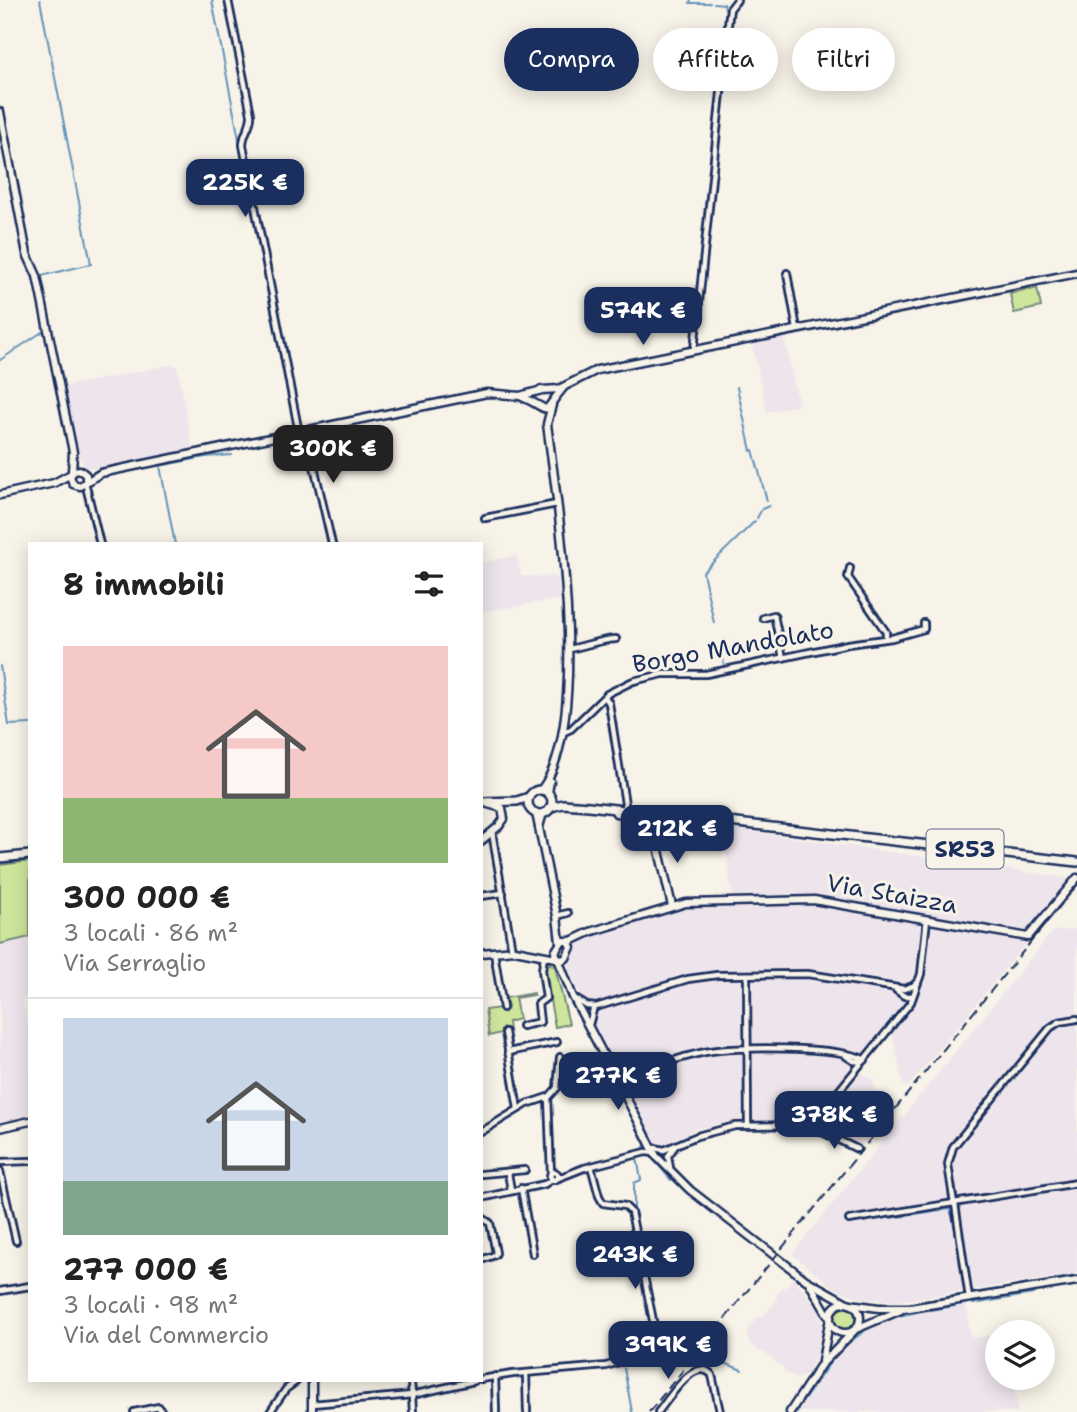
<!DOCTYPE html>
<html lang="it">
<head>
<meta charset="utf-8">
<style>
	body { margin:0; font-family:"Shantell Sans",sans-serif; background:#f2f2f2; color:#222; height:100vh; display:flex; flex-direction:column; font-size:26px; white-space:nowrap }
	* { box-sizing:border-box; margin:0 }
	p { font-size:23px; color:#767676 }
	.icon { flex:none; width:38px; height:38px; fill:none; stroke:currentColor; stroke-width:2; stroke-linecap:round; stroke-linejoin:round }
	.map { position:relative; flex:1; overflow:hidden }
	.drawer { position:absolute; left:28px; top:542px; width:455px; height:840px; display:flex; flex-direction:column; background:#fff; border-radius:0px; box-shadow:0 4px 18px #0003 }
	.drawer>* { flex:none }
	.guide { position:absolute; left:504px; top:28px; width:467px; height:63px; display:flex; gap:14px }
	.tools { position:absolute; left:985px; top:1320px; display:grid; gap:14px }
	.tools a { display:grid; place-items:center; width:70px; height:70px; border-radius:50%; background:#fff; box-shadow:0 4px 18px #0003; font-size:35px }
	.price { position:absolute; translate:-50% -60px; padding:0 16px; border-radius:14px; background:#1b2f5e; color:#fff; font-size:23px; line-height:46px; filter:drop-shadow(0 2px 4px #0008) }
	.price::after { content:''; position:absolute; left:50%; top:42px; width:21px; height:16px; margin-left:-10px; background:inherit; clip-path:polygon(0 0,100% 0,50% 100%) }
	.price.active { background:#222; color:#fff }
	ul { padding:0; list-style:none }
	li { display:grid; align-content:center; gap:14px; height:371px; padding:0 35px }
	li+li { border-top:2px solid #e0e0e0 }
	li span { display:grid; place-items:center; height:217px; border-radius:0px; color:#555 }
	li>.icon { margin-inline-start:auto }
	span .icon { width:126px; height:126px; fill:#fffc; stroke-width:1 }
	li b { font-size:30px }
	h2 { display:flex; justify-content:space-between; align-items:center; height:84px; padding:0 35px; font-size:30px }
	.tag { padding:0 24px; border-radius:32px; background:#fff; box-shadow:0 4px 18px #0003; font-size:24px; line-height:63px }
	.tag.active { background:#1b2f5e; color:#fff }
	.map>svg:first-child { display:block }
	.built { fill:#eee5ec }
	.green { fill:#cee69b; stroke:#748a7c; stroke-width:2 }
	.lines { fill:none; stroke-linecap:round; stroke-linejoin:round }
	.stream { stroke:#6594ba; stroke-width:2 }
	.street-casing { stroke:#1b2f5e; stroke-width:10 }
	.secondary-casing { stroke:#1b2f5e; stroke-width:11 }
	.primary-casing { stroke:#1b2f5e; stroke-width:12 }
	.street { stroke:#f7f3e8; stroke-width:4.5 }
	.secondary { stroke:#f7f3e8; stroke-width:6 }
	.primary { stroke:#f7f3e8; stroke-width:7 }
	.rail { stroke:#1b2f5e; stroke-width:2; stroke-dasharray:10 5; stroke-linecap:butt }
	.labels { text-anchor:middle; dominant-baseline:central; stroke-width:6; stroke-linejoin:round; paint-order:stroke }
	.shield { fill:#f7f3e8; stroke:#5d6a87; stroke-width:2 }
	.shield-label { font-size:23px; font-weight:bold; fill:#1b2f5e }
	.street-label { font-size:24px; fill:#1b2f5e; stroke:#f7f3e8 }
</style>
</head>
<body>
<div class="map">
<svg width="1077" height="1412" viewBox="0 0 1077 1412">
	<rect width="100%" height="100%" fill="#f7f3e8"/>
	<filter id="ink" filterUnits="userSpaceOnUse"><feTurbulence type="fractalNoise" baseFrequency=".0143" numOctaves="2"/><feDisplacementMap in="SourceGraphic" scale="14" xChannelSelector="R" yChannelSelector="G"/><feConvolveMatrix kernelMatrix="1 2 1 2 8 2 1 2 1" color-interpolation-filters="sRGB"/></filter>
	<g filter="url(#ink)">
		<g class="built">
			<polygon points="784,336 799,405 767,412 752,343"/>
			<polygon points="174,364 178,368 192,447 198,450 95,469 84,466 68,423 62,387"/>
			<polygon points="517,555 521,576 558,577 560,599 481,612 481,563"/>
			<polygon points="722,827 1073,879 1043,916 1034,934 907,1088 903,1084 892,1033 861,1071 869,1078 873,1078 881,1122 860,1148 833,1128 829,1131 814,1116 808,1119 733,1121 700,1129 699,1127 689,1132 689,1135 657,1147 594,1026 570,973 569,961 577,945 589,938 688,907 734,906"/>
			<polygon points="1077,929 1077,1274 899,1301 864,1300 835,1289 792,1254 1053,931"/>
			<polygon points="30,937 30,997 22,999 30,1031 30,1120 0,1126 0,944"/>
			<polygon points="793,1278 818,1308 824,1328 819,1352 814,1362 807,1375 797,1379 784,1372 784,1368 764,1352 759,1351 750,1344 747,1337 748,1330 758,1317 762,1317 776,1301 777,1294 782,1287 785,1289"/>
			<polygon points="966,1302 971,1338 997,1334 998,1377 1012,1377 1018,1412 798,1412 829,1363 853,1339 876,1324 902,1313"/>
		</g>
		<g class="green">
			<polygon points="1030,288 1030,290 1037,288 1041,307 1014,313 1010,294"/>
			<polygon points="30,861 30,937 0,944 0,865"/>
			<polygon points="550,961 550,964 555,967 569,1024 555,1027 544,969 547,968"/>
			<polygon points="533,993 534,995 515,998 519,1019 508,1022 509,1031 489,1036 485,1010 508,1007 506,998"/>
			<circle cx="845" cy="1318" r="12"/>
		</g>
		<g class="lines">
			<g class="stream">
				<polyline points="40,0 91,264 41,276 46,304"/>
				<polyline points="212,0 295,428"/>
				<polyline points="691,0 690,3 710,3"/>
				<polyline points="714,3 724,4 727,16"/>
				<polyline points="739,5 740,0"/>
				<polyline points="731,14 737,6"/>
				<polyline points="725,34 726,22"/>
				<polyline points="697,345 698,332"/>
				<polyline points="0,360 45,330"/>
				<polyline points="737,387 751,451 753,450 767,501"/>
				<polyline points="241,448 297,436"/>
				<polyline points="757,518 762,509 769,506"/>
				<polyline points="175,544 160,466 205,457 232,455"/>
				<polyline points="714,623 703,572 755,521"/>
				<polyline points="719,646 725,668"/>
				<polyline points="0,666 9,725 30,724"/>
				<polyline points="708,671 716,670"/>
				<polyline points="669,677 675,676"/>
				<polyline points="681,677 691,678"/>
				<polyline points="655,679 665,677"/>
				<polyline points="625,688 651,680"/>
				<polyline points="604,701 614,750"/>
				<polyline points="607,804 607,803"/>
				<polyline points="560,973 567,995 598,1053"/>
				<polyline points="627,1091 640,1116"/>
				<polyline points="632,1119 645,1144 644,1148 636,1152"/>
				<polyline points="644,1124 650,1136"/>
				<polyline points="650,1155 671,1180"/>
				<polyline points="915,1214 950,1209 955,1228"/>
				<polyline points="634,1218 637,1217 634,1209 634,1183 641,1180 637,1158"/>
				<polyline points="890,1218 905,1216"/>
				<polyline points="957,1237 963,1276"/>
				<polyline points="1052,1280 1076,1276"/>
				<polyline points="964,1282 964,1294"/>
				<polyline points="1043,1282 1046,1282"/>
				<polyline points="1017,1286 1037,1283"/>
				<polyline points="972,1293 998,1289"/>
				<polyline points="934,1299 965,1294"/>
				<polyline points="862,1302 870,1304"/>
				<polyline points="910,1303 930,1300"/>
				<polyline points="973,1304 1033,1294"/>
				<polyline points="890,1305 903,1304"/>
				<polyline points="930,1310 955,1306"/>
				<polyline points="889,1318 922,1311"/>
				<polyline points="842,1348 871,1326"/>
				<polyline points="702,1354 742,1370"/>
				<polyline points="624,1368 632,1412"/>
				<polyline points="802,1403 836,1354"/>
				<polyline points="797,1412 798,1410"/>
			</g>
			<defs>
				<g id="street">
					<path d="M 228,0 L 251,114 C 252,126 243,132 243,145 L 299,433"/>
					<polyline points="787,273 797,329"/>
					<polyline points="694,350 729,16 730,9 737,0"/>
					<polyline points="306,431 332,544"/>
					<polyline points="85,482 100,544"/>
					<polyline points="485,518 557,504"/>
					<polyline points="850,568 848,577 886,632 886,638"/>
					<polyline points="763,618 774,615 783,658"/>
					<path d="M 569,649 C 586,646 598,640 616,639"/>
					<polyline points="605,697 609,703 626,810"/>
					<polyline points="562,733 571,729 607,694 633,681 663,674 706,674 848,644 892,638 924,629 924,623"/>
					<polyline points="492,832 512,950"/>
					<polyline points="481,896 503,893"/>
					<polyline points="557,916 568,913"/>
					<polyline points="494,952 503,1008"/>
					<polyline points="747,975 748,1125"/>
					<polyline points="896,990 904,996 913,996"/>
					<polyline points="574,998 587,1006 596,1007 688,979 717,975 808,974 904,989 913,986 918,981"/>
					<polyline points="589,1025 593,1010"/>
					<polyline points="522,1026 540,1022 538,1004 546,998 542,970 544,956"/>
					<polyline points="505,1032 518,1109"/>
					<polyline points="508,1052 557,1042"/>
					<polyline points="846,1056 854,1061 863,1062"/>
					<path d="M 611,1069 L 622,1074 L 633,1073 C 657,1066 681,1057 705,1052 C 733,1046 841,1046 865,1060"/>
					<polyline points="548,1098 557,1088 560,1057"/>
					<polyline points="810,1123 812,1127 857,1149"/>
					<polyline points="481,1132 527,1104 548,1097 551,1174"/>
					<polyline points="655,1148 664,1150 697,1136 735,1126 802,1125 816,1119 911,1002 921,974 927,919"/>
					<polyline points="0,1162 30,1161"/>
					<polyline points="591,1166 599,1196 603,1203 625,1206 631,1212 659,1350 689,1354 693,1350 693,1340"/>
					<polyline points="670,1168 668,1156 676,1145"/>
					<polyline points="0,1171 16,1241"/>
					<circle cx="554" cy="1176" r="4"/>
					<polyline points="508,1173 511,1190"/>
					<polyline points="481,1174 525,1170"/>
					<polyline points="556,1179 584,1168 646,1152 654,1153"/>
					<polyline points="521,1188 533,1254"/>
					<polyline points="481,1198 545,1184 552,1179"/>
					<polyline points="954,1204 948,1164 953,1147 1050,1028 1059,1022 1077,1019"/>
					<polyline points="955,1204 969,1298"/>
					<polyline points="481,1217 490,1223 496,1253 495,1255 481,1260"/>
					<polyline points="849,1220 1077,1183"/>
					<polyline points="0,1291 30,1286"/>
					<polyline points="526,1373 527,1412"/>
					<polyline points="495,1376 496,1412"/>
					<polyline points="481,1379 513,1374 606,1366 659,1350"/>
					<polyline points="411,1381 413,1412"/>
					<polyline points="312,1404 412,1395 474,1381"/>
					<polyline points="134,1412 159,1407 162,1412"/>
					<polyline points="270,1412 286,1389 297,1381"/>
					<path d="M 658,1412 C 669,1399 695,1355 712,1375 L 720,1412"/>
				</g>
				<g id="secondary">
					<polyline points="0,112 27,254 37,276 73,452 72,472"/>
					<path d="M 522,397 C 555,411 539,417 563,388"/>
					<polyline points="86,481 86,475 80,470 74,471 70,476 73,484 80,486 101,473 487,393 520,396 542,390 559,389 597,370 1077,273"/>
					<polyline points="0,495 54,483 71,474"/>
					<path d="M 541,790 C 592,723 558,508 547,424 L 552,405"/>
					<polyline points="548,793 550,781"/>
					<polyline points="614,809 616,813 642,816 652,821 672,906"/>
					<polyline points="536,813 557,916 560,942"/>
					<polyline points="539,827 543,813"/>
					<polyline points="656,831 664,820 690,820"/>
					<polyline points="481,841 499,826 504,819 502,808 488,804"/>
					<polyline points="568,941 571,947 566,958 562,960 558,959 555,952 562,941 571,941 590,932 686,903 814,900 1028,937 1077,878"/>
					<polyline points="481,953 515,950 556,958"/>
					<polyline points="558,959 573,997 643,1130"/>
					<polyline points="641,1126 656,1156 690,1190 806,1280 849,1304"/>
					<polyline points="0,1128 30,1121"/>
					<polyline points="810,1284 829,1317"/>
					<circle cx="845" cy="1318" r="15"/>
					<polyline points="850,1304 879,1308 910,1308 1077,1281"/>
					<polyline points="856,1329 901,1310"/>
					<polyline points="822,1361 829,1323"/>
					<polyline points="312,1412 312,1381"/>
					<polyline points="790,1412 820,1366 854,1331"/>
				</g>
				<g id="primary">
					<circle cx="540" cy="802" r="12"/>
					<polyline points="481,802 517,801 529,797"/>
					<polyline points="551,807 563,804 589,806 1077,862"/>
					<polyline points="0,858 30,855"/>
				</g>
			</defs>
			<use href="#street" class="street-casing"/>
			<use href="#secondary" class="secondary-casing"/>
			<use href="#primary" class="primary-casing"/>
			<use href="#street" class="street"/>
			<use href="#secondary" class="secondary"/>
			<use href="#primary" class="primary"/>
			<polyline class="rail" points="649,1412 1077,885"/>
		</g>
	</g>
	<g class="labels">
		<rect class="shield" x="926.5" y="829.5" width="77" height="39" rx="5"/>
		<g class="shield-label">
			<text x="965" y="849">SR53</text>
		</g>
		<g class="street-label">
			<text transform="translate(733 647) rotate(-10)">Borgo Mandolato</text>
			<text transform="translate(892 894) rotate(10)">Via Staizza</text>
		</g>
	</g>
</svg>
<div class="tools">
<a><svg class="icon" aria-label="layers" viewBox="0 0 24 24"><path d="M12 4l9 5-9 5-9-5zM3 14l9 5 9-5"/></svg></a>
</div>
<b class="price" style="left:245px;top:219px">225K €</b>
<b class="price" style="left:643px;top:347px">574K €</b>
<b class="price active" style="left:333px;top:485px">300K €</b>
<b class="price" style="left:677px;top:865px">212K €</b>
<b class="price" style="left:618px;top:1112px">277K €</b>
<b class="price" style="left:834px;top:1151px">378K €</b>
<b class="price" style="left:635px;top:1291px">243K €</b>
<b class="price" style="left:668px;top:1381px">399K €</b>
<div class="guide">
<a class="tag active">Compra</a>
<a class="tag">Affitta</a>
<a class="tag">Filtri</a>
</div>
<section class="drawer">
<h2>8 immobili<svg class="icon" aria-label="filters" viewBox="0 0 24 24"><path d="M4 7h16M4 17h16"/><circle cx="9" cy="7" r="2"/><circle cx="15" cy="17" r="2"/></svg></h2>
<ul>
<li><span style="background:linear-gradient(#f6c9c9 70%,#8fb573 0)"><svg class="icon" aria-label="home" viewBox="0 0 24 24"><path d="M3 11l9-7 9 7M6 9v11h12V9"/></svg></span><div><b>300 000 €</b><p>3 locali · 86 m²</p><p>Via Serraglio</p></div></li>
<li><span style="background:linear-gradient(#c9d6e8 75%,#7fa58c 0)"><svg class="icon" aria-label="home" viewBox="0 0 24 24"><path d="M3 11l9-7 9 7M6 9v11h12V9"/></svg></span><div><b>277 000 €</b><p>3 locali · 98 m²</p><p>Via del Commercio</p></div></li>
</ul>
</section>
</div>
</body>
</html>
